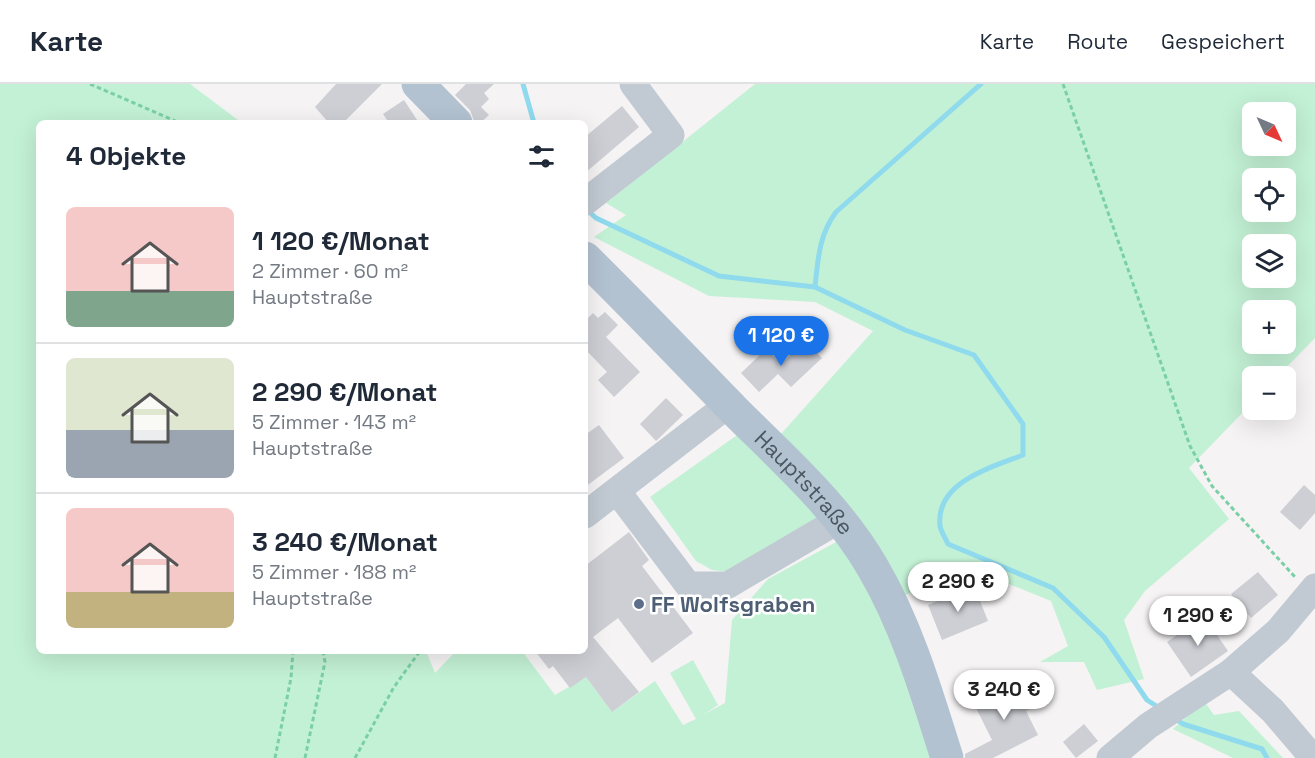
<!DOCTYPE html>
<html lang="de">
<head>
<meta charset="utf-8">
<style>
	body { margin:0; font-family:"Space Grotesk",sans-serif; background:#f6f6f7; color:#1f2937; height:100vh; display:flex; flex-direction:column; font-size:22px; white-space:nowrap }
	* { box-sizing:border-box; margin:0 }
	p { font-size:20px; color:#747a83 }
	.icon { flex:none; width:33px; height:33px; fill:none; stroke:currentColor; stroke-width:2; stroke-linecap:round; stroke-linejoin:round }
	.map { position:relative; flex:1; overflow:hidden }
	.sheet { position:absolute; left:36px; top:36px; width:552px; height:534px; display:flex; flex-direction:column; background:#fff; border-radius:9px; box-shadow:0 6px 24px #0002 }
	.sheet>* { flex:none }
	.needle { width:39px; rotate:134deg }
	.fabs { position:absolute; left:1242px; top:18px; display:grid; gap:12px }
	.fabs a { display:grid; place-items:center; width:54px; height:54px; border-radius:9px; background:#fff; box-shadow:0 6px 24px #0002; font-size:30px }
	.price { position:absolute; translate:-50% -51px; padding:0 14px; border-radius:21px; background:#fff; color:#222; font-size:20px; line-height:39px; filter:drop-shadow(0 2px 3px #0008) }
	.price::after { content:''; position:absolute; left:50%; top:36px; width:18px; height:14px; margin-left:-9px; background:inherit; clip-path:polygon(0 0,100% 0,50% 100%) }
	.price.selected { background:#1a73e8; color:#fff }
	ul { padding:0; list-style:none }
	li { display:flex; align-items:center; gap:18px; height:150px; padding:0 30px }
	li+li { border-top:2px solid #e0e1e3 }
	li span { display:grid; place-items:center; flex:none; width:168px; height:120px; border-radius:9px; color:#555 }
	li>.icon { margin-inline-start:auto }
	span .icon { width:72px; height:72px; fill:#fffc; stroke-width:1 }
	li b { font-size:26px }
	h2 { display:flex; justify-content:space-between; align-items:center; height:72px; padding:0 30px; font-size:26px }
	header { display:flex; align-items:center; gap:36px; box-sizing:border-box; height:84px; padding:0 30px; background:#fff; border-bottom:2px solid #e0e1e3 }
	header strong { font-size:28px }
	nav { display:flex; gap:33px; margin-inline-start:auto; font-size:21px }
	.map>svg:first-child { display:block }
	.green { fill:#c3f1d5; fill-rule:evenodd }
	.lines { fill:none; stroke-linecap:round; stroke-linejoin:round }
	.stream { stroke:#90daee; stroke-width:5 }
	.building { fill:#cdcfd5 }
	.path { stroke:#7ad0a6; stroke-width:3; stroke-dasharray:4.5 3; stroke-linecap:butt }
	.minor { stroke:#c1cad2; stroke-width:27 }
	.major { stroke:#b3c2d1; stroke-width:33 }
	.service-dot { fill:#5c6f8a; stroke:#fff; stroke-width:2 }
	.labels { text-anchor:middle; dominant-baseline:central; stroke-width:5; stroke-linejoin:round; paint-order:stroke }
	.street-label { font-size:22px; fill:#4a5661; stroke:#fff }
	.service-label { font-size:22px; font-weight:bold; fill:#4e5e75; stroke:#fff; text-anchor:start }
</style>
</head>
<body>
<header>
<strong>Karte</strong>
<nav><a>Karte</a><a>Route</a><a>Gespeichert</a></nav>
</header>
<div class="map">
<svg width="1315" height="674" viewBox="0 0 1315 674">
	<rect width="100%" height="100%" fill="#f5f3f3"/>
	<g class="green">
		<polygon points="0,0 190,0 242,39 39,39 39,567 426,567 435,589 456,567 522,567 555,611 586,593 612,628 655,597 683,641 696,635 670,589 693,576 718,621 703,631 725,619 732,536 768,495 838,457 880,523 933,674 0,674"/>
		<path d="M 755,0 L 1315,0 L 1315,254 L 1278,292 L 1252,292 L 1252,319 L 1189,384 L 1229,435 L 1145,507 L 1124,536 L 1144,595 L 1097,606 L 1084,578 L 1040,578 L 1068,562 L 1051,517 L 962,481 L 904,512 L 781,350 L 873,247 L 815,218 L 709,212 L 594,153 L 626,131 L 606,119 ZM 1252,28 L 1286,28 L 1286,62 L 1252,62 ZM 1252,94 L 1286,94 L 1286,128 L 1252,128 ZM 1252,160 L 1286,160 L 1286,194 L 1252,194 ZM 1252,226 L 1286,226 L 1286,260 L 1252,260 Z"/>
		<polygon points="740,349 815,425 817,437 728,488 712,486 696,477 650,413"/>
		<polygon points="1204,617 1214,631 1239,627 1283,674 1233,674 1173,645"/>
	</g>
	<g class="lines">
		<g class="stream">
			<polyline points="523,0 534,39"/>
			<path d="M 586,125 L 596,134 L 719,192 L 815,203 L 905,246 L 974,271 L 1023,340 L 1023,371 C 992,383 935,398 940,442 C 941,448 946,455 948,460 L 1053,504 L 1104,553 L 1147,616 L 1161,625"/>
			<path d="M 815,203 C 818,175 819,151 836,128 L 981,0"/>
			<polyline points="1174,634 1183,640 1262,665 1267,674"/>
		</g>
	</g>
	<g class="building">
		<polygon points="336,0 382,0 343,39 329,39 315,23"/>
		<polygon points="466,0 494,0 484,9 489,15 481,23 489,31 480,39 474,37 470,26 455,11"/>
		<polygon points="404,16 419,39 389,39 383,30"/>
		<polygon points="622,22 639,43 585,89 585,53"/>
		<polygon points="605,228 618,241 606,253 640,288 614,313 598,296 607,288 585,265 585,237 593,229 598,234"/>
		<polygon points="805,257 822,274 791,303 778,290 759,308 741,289 766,265 781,280"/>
		<polygon points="666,314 683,331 656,357 640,340"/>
		<polygon points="599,341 624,374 585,403 585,351"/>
		<polygon points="1304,401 1315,411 1315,429 1300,446 1280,428"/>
		<polygon points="629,448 649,476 642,482 693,549 652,579 618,534 593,553 639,608 612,628 586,593 570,604 553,582 549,585 535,567 585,567 585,482"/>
		<polygon points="1258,488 1278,511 1251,534 1231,510"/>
		<polygon points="974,502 988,537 942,556 928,521"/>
		<polygon points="1204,532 1228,567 1191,593 1167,558"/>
		<polygon points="1016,596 1030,625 1026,627 1038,651 993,674 965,674 965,670 992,656 973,618"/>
		<polygon points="1084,640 1098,657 1076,674 1063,658"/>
	</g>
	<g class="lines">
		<g class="path">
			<polyline points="90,0 180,39"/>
			<polyline points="1063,0 1190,362 1212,402 1295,493"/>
			<polyline points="275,674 291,594 293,567"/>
			<polyline points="305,674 325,578 323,567"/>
			<polyline points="355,674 394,603 420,567"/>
		</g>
		<g class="minor">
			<polyline points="585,118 671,51 633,0"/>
			<polyline points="617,407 688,501 728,501 839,436"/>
			<polyline points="585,431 729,320"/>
			<polyline points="1231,588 1273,627 1313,674"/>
			<polyline points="1110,674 1148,642 1231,588 1278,547 1315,503"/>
		</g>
		<g class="major">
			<polyline points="418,0 456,39"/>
			<path id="s1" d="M 585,174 C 636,224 685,276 735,327 C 784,376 838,423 873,484 C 907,542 927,610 947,674"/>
		</g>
	</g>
	<circle class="service-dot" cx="639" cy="520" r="6"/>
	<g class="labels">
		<g class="street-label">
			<text stroke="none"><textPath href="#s1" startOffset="314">Hauptstraße</textPath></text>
		</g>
		<g class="service-label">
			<text x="651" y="520">FF Wolfsgraben</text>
		</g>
	</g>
</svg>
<div class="fabs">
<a><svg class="needle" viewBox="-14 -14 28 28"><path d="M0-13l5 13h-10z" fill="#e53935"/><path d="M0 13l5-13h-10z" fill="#747a83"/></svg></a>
<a><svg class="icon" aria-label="locate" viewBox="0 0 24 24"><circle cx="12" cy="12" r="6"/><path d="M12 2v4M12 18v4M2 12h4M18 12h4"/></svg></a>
<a><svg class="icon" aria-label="layers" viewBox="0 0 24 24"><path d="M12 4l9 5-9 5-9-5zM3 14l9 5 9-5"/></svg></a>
<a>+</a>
<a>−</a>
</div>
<b class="price selected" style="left:781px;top:283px">1 120 €</b>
<b class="price" style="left:958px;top:529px">2 290 €</b>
<b class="price" style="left:1198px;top:563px">1 290 €</b>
<b class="price" style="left:1004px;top:637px">3 240 €</b>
<section class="sheet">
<h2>4 Objekte<svg class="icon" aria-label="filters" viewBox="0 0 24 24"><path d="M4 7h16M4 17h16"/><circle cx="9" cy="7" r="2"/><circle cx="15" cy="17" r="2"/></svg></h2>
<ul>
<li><span style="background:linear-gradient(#f6c9c9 70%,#7fa58c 0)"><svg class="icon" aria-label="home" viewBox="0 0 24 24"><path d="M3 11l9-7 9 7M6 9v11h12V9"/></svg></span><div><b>1 120 €/Monat</b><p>2 Zimmer · 60 m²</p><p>Hauptstraße</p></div></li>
<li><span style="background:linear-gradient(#dfe7d0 60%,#9aa5b1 0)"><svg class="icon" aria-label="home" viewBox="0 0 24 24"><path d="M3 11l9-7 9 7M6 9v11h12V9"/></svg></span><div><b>2 290 €/Monat</b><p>5 Zimmer · 143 m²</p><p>Hauptstraße</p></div></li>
<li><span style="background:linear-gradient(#f6c9c9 70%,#c2b280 0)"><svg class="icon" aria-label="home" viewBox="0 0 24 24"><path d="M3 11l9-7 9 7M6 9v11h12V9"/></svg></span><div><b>3 240 €/Monat</b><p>5 Zimmer · 188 m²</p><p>Hauptstraße</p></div></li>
</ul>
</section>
</div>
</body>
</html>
